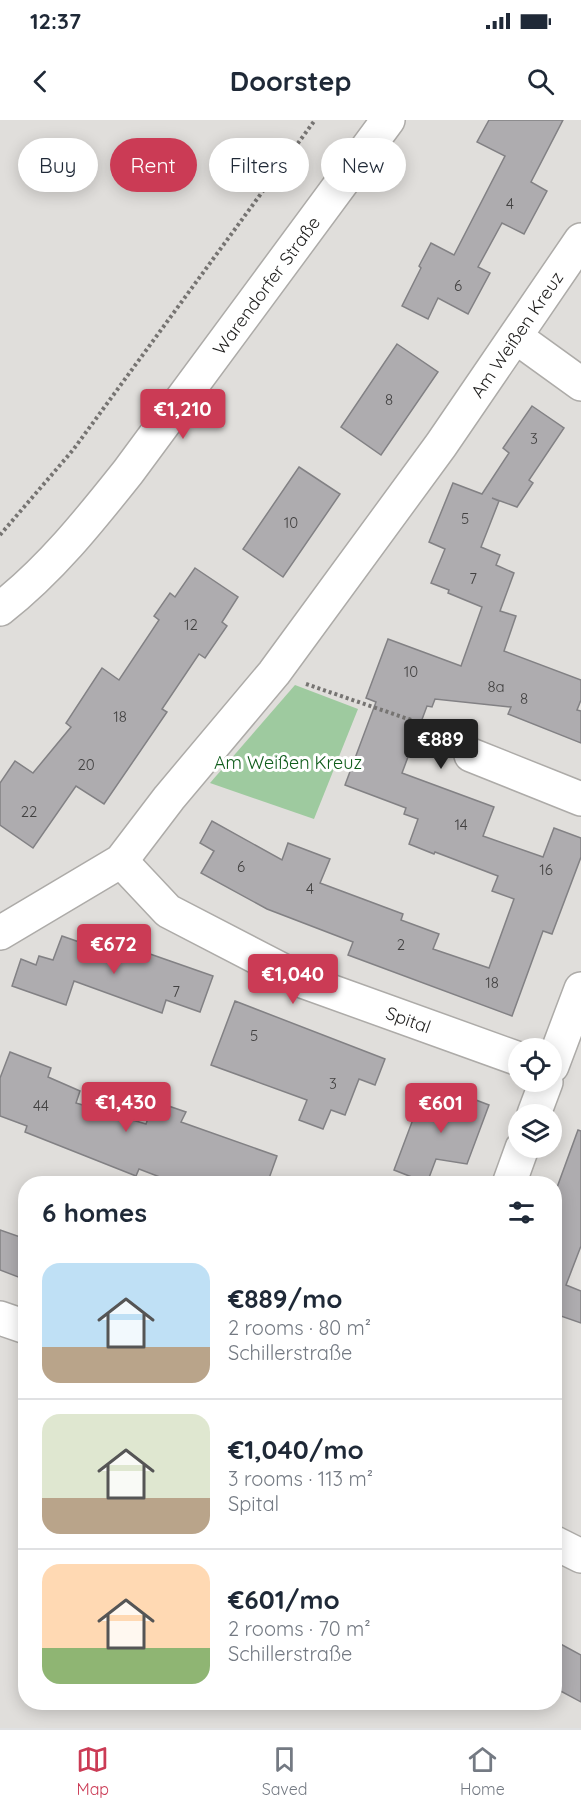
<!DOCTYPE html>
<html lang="en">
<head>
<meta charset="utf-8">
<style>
	body { margin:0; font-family:Quicksand,sans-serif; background:#f2f2f3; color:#1f2937; height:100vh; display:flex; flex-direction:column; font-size:22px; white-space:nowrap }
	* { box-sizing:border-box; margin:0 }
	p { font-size:20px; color:#747a83 }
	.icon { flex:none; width:33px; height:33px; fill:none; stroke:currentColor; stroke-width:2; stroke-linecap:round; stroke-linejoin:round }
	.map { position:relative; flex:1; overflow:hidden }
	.drawer { position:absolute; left:18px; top:1056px; width:544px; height:534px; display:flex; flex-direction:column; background:#fff; border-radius:24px; box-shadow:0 3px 15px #0003 }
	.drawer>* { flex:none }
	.guide { position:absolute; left:18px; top:18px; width:546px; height:54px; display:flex; gap:12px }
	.tools { position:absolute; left:508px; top:918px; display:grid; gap:12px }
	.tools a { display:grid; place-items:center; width:54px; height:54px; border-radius:50%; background:#fff; box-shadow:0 3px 15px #0003; font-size:30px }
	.price { position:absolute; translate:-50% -51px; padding:0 14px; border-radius:6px; background:#cb3b55; color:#fff; font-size:20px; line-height:39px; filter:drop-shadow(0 2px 3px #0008) }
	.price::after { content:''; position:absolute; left:50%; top:36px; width:18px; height:14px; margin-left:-9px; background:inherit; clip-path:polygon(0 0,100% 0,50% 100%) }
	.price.current { background:#222; color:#fff }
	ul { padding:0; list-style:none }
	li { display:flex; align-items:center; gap:18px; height:150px; padding:0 24px }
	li+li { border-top:2px solid #e0e1e3 }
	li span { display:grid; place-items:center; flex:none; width:168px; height:120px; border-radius:18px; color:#555 }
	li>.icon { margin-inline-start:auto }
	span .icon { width:72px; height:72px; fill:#fffc; stroke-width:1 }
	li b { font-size:26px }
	h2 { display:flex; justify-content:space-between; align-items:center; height:72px; padding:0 24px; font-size:26px }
	.tag { padding:0 21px; border-radius:27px; background:#fff; box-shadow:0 3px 15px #0003; font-size:21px; line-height:54px }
	.tag.current { background:#cb3b55; color:#fff }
	.status { display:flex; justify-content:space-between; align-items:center; height:42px; padding:0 30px; background:#fff; direction:ltr }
	.status svg { height:16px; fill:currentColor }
	header { display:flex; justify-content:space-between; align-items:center; height:78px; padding:0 24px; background:#fff; font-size:27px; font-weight:800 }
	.dock { display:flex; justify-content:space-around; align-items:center; height:84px; border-top:2px solid #e0e1e3; background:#fff; font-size:16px; color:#747a83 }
	.dock a { display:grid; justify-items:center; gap:3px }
	.dock .current { color:#cb3b55 }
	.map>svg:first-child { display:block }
	.green { fill:#9eca9f }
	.building { fill:#aeacaf; stroke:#828184; stroke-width:1.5 }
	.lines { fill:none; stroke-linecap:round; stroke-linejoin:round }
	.minor-casing { stroke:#adaba8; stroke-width:36 }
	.major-casing { stroke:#adaba8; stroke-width:36 }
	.path { stroke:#767472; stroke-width:4; stroke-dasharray:3 3; stroke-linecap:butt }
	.minor { stroke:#fff; stroke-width:33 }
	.major { stroke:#fff; stroke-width:33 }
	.labels { text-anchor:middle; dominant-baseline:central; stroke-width:6; stroke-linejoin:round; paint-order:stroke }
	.number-label { font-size:15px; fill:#424141 }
	.street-label { font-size:18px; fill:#1e1d1c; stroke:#fff }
	.park-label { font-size:18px; fill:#105d1c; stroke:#fff }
</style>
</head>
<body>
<div class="status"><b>12:37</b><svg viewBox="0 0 49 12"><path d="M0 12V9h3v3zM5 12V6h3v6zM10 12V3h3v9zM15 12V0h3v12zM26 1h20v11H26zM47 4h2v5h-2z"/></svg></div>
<header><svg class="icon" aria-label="back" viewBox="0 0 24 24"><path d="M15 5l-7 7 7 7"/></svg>Doorstep<svg class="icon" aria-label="search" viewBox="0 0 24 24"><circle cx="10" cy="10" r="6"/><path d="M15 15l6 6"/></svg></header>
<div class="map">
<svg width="581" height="1608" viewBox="0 0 581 1608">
	<rect width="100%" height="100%" fill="#e0dedb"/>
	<polygon class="green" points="295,565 358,589 314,699 210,663"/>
	<g class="building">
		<polygon points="489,0 563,0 531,62 547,71 524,114 502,103 478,147 490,153 468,194 438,178 428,199 402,186 421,148 419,146 431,123 454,135 505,36 477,22"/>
		<polygon points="397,224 438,252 381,335 341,307"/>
		<polygon points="532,286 564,308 529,360 533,363 517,387 492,378 499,381 481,427 500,435 496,445 514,453 500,491 516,496 504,531 581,560 581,580 577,590 581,591 581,623 508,594 511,587 435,579 432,587 427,586 402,653 494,687 483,716 543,737 554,708 581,718 581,737 552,814 543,811 512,896 348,835 353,822 267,789 201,753 214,731 200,723 212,701 282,740 288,723 330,739 320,763 403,794 401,800 439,814 433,829 489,848 514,779 492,771 498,756 435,732 434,734 409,724 418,699 404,694 406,688 345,665 376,582 366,578 388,519 461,546 482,487 448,473 449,470 431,463 445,429 429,422 453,363 482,374 509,333 503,328"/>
		<polygon points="299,347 340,374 283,457 243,429"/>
		<polygon points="195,448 238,477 222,502 227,506 205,538 199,534 162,589 167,592 104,684 76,666 33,728 0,705 0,663 15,641 33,653 71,607 66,603 102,548 119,560 159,500 154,496 170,473 175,477"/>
		<polygon points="90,813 213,856 200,892 166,880 162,893 74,861 66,885 12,866 21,839 36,845 39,836 53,840 62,816 85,824"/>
		<polygon points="235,881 385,939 375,965 359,959 345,995 331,990 323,1009 299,1000 307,980 211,945"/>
		<polygon points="10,932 51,948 48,957 80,971 76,983 146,1004 154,981 186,992 181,1002 277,1036 267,1064 178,1064 139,1049 136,1056 25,1012 27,1006 0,996 0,958"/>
		<polygon points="447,969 489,985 467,1044 436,1039 427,1063 394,1050 421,978 441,985"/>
		<polygon points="578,1010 581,1011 581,1126 566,1165 581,1171 581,1203 555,1194 555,1073"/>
		<polygon points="0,1110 26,1119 26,1160 0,1150"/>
		<polygon points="555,1521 581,1535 581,1582 555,1568"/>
	</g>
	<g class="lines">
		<defs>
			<g id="minor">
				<polyline points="516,217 581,264"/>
				<polyline points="471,635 581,679"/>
				<path id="s1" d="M 121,741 L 168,791 L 305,862 L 519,939"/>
				<path id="s2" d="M 0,813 L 121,741 L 169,678 L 274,553 L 441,325 L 581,120"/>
				<polyline points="552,946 581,869"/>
				<polyline points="534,994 546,962"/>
				<polyline points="509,1064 522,1028"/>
				<polyline points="0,1198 26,1207"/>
				<polyline points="555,1423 581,1436"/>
			</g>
			<g id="major">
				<path id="s3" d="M 0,489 C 50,450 89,401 128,352 L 388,0"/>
			</g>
		</defs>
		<use href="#minor" class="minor-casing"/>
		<use href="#major" class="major-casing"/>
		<g class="path">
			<polyline points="0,415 73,330 315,0"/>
			<polyline points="306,564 449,613"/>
		</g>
		<use href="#minor" class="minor"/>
		<use href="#major" class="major"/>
	</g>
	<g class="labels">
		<g class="number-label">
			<text x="510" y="83">4</text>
			<text x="458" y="165">6</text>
			<text x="389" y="279">8</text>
			<text x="534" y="318">3</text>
			<text x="465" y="398">5</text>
			<text x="291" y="402">10</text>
			<text x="473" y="458">7</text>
			<text x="191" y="504">12</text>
			<text x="411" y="551">10</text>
			<text x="496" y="566">8a</text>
			<text x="524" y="578">8</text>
			<text x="120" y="596">18</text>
			<text x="86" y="644">20</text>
			<text x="29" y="691">22</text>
			<text x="461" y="704">14</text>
			<text x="241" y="746">6</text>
			<text x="546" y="749">16</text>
			<text x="310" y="768">4</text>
			<text x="401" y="824">2</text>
			<text x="492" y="862">18</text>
			<text x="176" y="871">7</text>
			<text x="254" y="915">5</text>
			<text x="333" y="963">3</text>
			<text x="41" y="985">44</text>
		</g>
		<g class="street-label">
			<text stroke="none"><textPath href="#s3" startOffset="420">Warendorfer Straße</textPath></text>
			<text stroke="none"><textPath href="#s2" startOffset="800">Am Weißen Kreuz</textPath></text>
			<text stroke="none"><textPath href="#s1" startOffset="333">Spital</textPath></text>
		</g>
		<g class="park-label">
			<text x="288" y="642">Am Weißen Kreuz</text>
		</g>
	</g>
</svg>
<div class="tools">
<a><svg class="icon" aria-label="locate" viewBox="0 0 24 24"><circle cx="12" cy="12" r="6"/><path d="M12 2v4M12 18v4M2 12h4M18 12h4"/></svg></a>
<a><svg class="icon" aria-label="layers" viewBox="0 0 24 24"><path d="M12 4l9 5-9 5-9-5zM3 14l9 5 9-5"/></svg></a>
</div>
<b class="price" style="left:183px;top:320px">€1,210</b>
<b class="price current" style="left:441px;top:650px">€889</b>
<b class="price" style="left:114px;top:855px">€672</b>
<b class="price" style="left:293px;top:885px">€1,040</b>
<b class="price" style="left:126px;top:1013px">€1,430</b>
<b class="price" style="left:441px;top:1014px">€601</b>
<div class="guide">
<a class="tag">Buy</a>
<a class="tag current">Rent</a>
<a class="tag">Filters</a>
<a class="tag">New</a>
</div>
<section class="drawer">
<h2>6 homes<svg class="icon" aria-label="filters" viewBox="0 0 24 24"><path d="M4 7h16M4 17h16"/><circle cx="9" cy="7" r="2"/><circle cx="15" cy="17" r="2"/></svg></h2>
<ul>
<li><span style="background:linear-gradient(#bfe0f5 70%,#b9a48a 0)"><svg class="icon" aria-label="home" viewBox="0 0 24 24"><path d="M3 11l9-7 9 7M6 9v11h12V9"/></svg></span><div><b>€889/mo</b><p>2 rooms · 80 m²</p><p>Schillerstraße</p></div></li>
<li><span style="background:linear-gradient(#dfe7d0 70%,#b9a48a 0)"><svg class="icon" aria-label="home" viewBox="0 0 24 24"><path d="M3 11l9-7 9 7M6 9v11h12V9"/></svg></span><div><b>€1,040/mo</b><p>3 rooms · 113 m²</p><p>Spital</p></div></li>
<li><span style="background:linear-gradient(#ffd9b3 70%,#8fb573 0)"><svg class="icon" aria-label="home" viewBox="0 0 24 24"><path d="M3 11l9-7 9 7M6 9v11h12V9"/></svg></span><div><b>€601/mo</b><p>2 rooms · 70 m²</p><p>Schillerstraße</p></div></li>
</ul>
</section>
</div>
<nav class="dock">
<a class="current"><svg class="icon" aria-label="map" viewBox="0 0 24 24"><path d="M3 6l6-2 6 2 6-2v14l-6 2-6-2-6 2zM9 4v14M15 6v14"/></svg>Map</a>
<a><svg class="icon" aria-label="saved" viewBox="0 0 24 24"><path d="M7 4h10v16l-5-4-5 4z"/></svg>Saved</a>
<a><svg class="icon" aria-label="home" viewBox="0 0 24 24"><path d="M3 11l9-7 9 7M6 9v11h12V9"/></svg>Home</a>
</nav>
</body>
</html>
